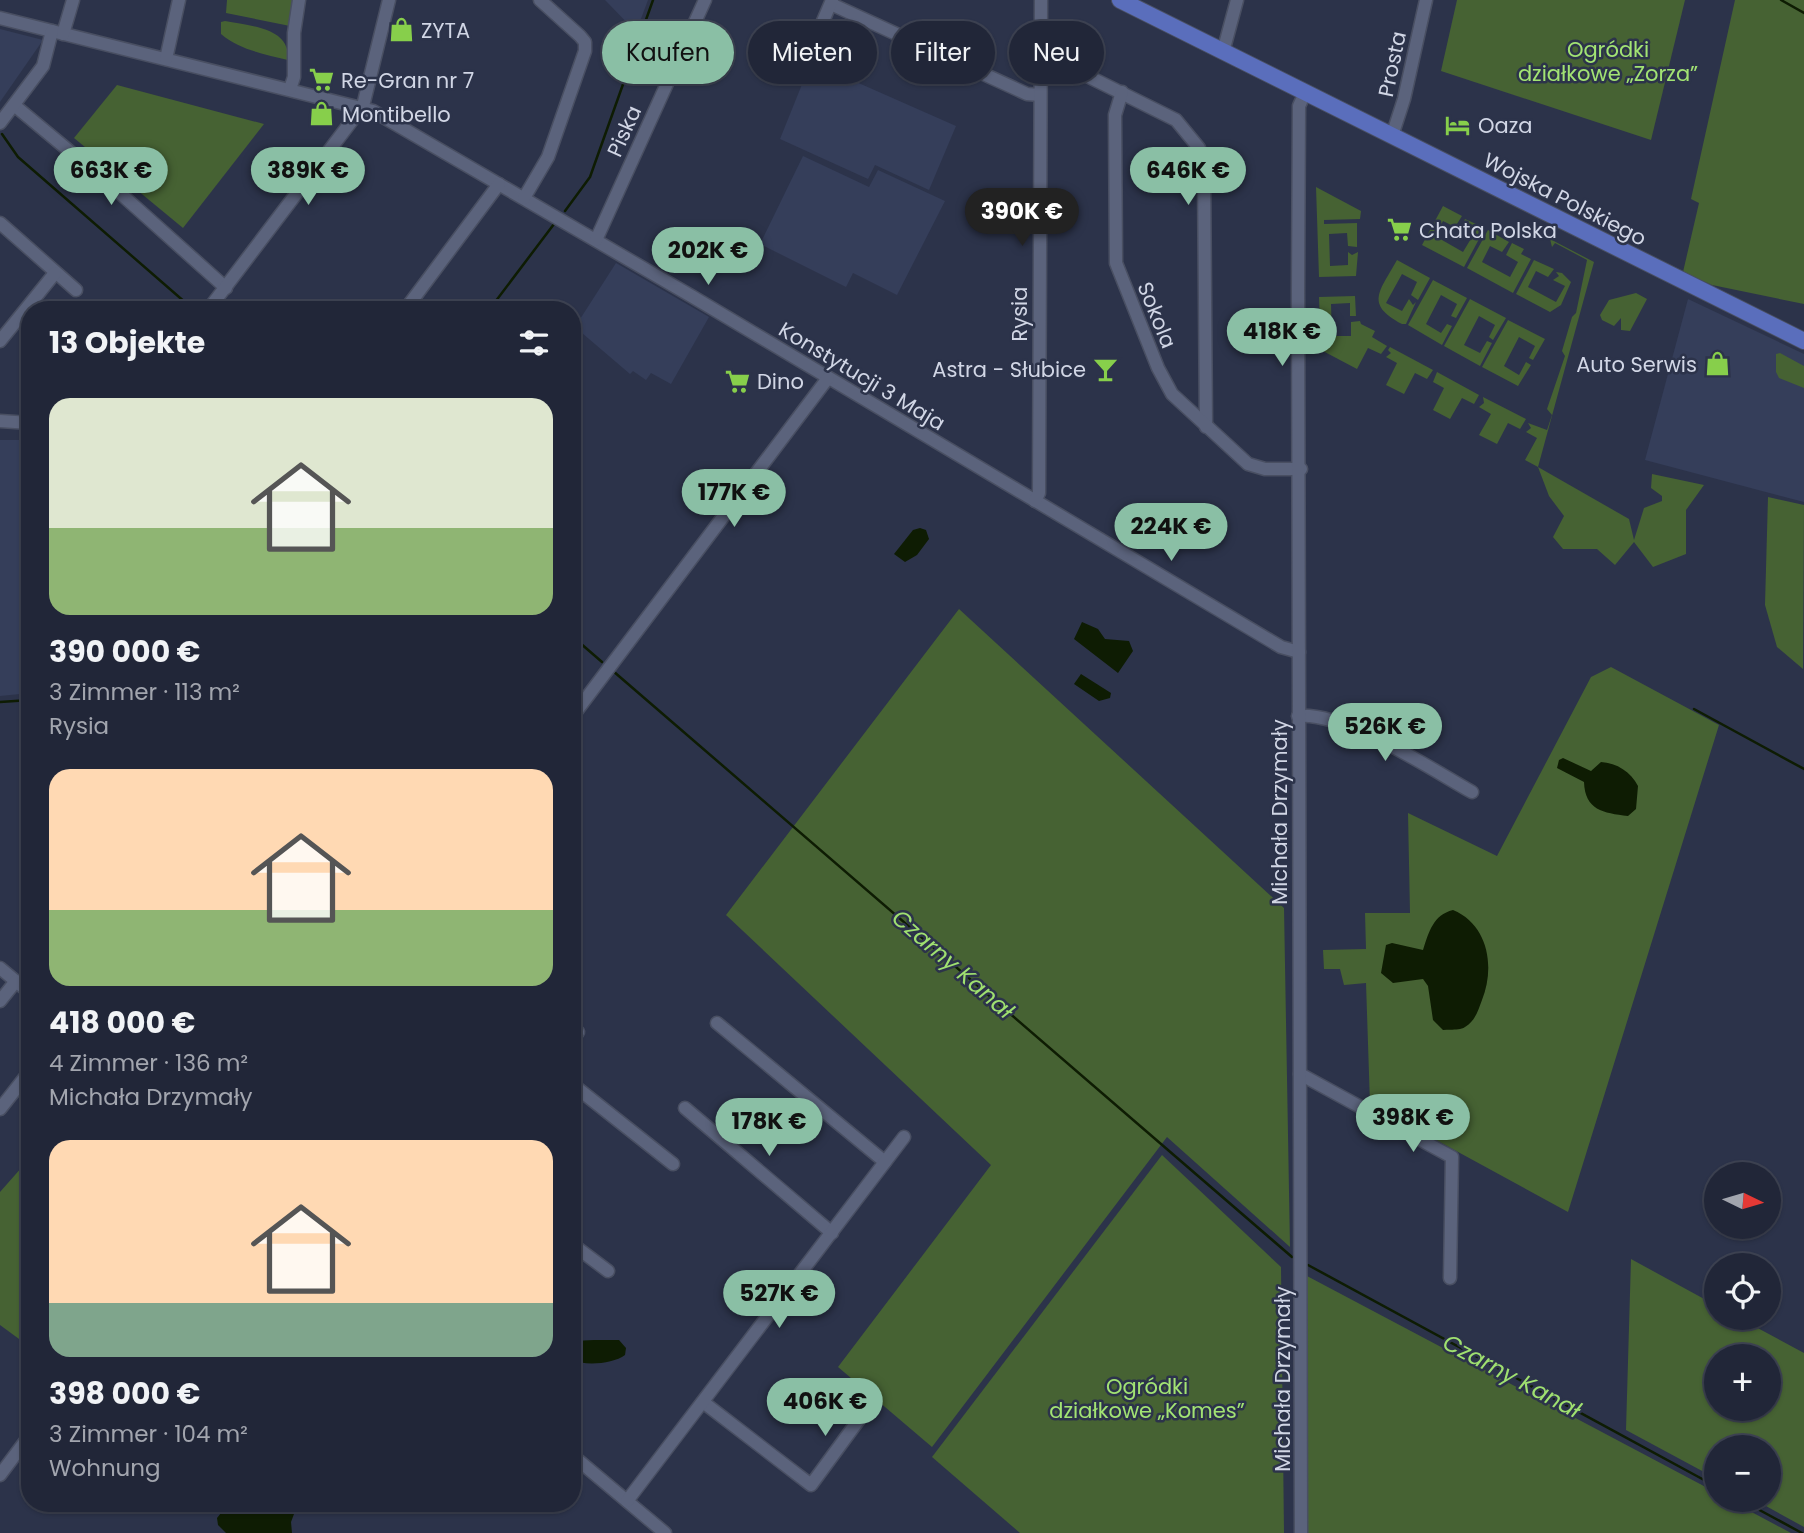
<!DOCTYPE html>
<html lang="de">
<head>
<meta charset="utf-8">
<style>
	body { margin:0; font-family:Poppins,sans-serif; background:#292e40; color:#f1f3f6; height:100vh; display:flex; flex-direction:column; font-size:26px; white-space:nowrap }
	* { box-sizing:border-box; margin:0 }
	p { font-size:23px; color:#a2a5ae }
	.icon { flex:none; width:38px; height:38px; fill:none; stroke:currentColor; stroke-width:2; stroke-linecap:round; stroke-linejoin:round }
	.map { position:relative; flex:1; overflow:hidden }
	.sheet { position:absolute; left:21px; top:301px; width:560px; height:1211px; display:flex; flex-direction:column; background:#212638; border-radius:28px; box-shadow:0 2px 5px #0004,0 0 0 2px #3e4353 }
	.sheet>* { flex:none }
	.top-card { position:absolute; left:602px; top:21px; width:665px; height:63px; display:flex; gap:14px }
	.needle { width:46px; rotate:95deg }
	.tools { position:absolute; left:1704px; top:1162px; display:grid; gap:14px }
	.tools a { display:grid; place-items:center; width:77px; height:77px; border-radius:50%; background:#212638; box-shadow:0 2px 5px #0004,0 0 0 2px #3e4353; font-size:35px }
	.price { position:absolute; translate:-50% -60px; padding:0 16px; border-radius:24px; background:#8abfa5; color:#111; font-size:23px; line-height:46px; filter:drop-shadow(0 2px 4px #0008) }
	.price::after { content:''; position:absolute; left:50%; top:42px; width:21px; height:16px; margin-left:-10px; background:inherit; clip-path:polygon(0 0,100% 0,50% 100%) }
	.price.active { background:#222; color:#fff }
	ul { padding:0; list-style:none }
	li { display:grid; align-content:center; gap:14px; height:371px; padding:0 28px }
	li span { display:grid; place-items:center; height:217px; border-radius:21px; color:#555 }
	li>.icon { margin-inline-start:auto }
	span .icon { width:126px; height:126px; fill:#fffc; stroke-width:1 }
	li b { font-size:30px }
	h2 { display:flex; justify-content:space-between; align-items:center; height:84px; padding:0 28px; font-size:30px }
	.tag { padding:0 24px; border-radius:32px; background:#212638; box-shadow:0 2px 5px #0004,0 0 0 2px #3e4353; font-size:24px; line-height:63px }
	.tag.active { background:#8abfa5; color:#111 }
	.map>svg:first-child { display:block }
	.built { fill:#353e5a }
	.green { fill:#466233; fill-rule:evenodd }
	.water { fill:#0e1c03 }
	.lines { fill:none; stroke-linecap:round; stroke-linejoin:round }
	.stream { stroke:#0e1c03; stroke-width:2.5 }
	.minor-casing { stroke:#494f62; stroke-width:15 }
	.major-casing { stroke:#494f62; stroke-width:18 }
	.minor { stroke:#5b637c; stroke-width:12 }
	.major { stroke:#5a6ebc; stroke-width:16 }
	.labels { text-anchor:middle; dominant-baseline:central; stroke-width:5; stroke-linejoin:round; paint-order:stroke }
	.poi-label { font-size:21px; fill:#d1d6e5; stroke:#2c334a; text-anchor:start }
	.park-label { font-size:21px; fill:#a2e373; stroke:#2c334a }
	.street-label { font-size:21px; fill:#d1d6e5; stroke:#2c334a }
	.water-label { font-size:23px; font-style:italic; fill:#9fe070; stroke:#2c334a }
</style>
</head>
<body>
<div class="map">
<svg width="1804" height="1533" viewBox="0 0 1804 1533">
	<rect width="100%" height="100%" fill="#2c334a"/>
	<g class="built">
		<polygon points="605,0 648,0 636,32"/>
		<polygon points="0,29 43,40 0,102"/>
		<polygon points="811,62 956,126 929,190 875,165 868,179 780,139"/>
		<polygon points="803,156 869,187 878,170 945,201 897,295 853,273 846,287 760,244"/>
		<polygon points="616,263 709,317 671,384 651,373 646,380 633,371 630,374 575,327"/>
		<polygon points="1688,299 1804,354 1804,502 1645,460"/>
		<polygon points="0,440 30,440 30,693 0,696"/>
	</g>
	<g class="green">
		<polygon points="227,0 294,0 290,26 226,13"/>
		<polygon points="1457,0 1685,0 1651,140 1441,71"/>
		<polygon points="1735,0 1804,0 1804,304 1712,285 1683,272 1699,203 1691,199"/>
		<path d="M 225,21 C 249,26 291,27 288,60 C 264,54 240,50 221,34 L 221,22 Z"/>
		<polygon points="117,85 264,124 183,228 74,138"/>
		<polygon points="1316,187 1361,211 1360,219 1324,220 1324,224 1357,223 1357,247 1348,246 1347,233 1329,234 1330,266 1348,265 1348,252 1352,255 1358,252 1356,276 1319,277"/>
		<polygon points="1443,206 1462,216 1455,227 1443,221 1435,236 1463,252 1472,237 1460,230 1465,219 1485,228 1464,267 1422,245"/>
		<polygon points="1488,230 1509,242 1502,252 1490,246 1482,262 1510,277 1518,262 1506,255 1512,243 1524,249 1521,254 1531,259 1513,293 1467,268"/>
		<polygon points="1550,239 1594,262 1538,467 1629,519 1634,540 1644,508 1662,501 1662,496 1651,488 1652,474 1704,485 1686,510 1686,554 1653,567 1634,542 1615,565 1597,549 1563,549 1553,537 1564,516 1549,496 1538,467 1525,460 1537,438 1526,432 1531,428 1528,423 1547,430 1552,415 1547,409 1565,356 1562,351 1572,317 1576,313 1587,260 1555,243 1552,247"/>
		<path d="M 1397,260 L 1430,278 L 1418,300 L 1411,295 L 1417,282 L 1402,274 L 1386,303 L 1402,311 L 1409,299 L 1413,305 L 1416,302 L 1406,324 L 1402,324 C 1364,304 1380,291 1397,260 Z"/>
		<polygon points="1534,260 1554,269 1548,277 1536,271 1528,287 1556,302 1565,286 1553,280 1559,276 1556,272 1562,273 1571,282 1561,305 1550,312 1516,294"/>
		<polygon points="1433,280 1467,298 1456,318 1451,316 1457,304 1441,295 1426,324 1441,333 1447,324 1452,326 1442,345 1408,325"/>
		<polygon points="1636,293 1647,299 1630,331 1621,330 1621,318 1614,326 1602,320 1600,315 1609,300"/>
		<polygon points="1355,296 1356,316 1350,316 1350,303 1331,304 1332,336 1351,336 1351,322 1360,321 1361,324 1375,331 1372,337 1387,346 1381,354 1368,348 1357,369 1321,350 1319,297"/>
		<polygon points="1470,299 1506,318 1493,340 1489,337 1495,325 1479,316 1464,345 1480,353 1487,341 1492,343 1480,366 1444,346"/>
		<polygon points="1508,320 1545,339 1533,360 1529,358 1535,346 1519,337 1504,366 1519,375 1526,362 1531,365 1518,386 1482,367"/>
		<polygon points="1390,347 1433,370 1427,379 1415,373 1404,394 1386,385 1397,363 1386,357 1391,353 1388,350"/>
		<polygon points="1780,353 1804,366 1804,388 1779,378 1776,372 1776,354"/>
		<polygon points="1437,372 1479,395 1474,404 1462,398 1450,419 1433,410 1444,388 1433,382"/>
		<polygon points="1483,397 1526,419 1520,429 1508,423 1497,444 1479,435 1491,414 1479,407 1484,403"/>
		<polygon points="1768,497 1804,505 1803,669 1777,647 1765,605"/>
		<polygon points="959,609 1284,908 1290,1247 1167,1137 932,1447 838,1367 991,1165 726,915"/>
		<polygon points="1611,667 1719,725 1568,1212 1370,1104 1366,983 1344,985 1340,969 1324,969 1323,950 1366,949 1365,913 1410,913 1408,813 1497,856 1591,677"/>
		<polygon points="1162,1155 1281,1267 1284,1533 1020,1533 932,1457"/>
		<polygon points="30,1158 30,1347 0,1325 0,1192"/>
		<path d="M 1631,1259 L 1717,1306 L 1717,1318 L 1739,1318 L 1804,1353 L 1804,1527 L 1755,1500 L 1769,1500 L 1769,1447 L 1717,1447 L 1717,1479 L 1626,1430 ZM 1717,1356 L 1769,1356 L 1769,1409 L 1717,1409 Z"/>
		<polygon points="1307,1276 1717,1493 1717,1500 1729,1500 1791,1533 1307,1533"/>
	</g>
	<g class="water">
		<polygon points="920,528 926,530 929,539 917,555 905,562 894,554 913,530"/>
		<polygon points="1082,622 1098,629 1105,639 1129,641 1133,651 1118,673 1074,639"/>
		<polygon points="1081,674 1111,693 1110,698 1099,701 1074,684"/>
		<path d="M 1563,758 L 1591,771 L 1601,762 C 1617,763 1631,772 1638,786 L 1636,809 L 1628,816 C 1603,813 1585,810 1584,782 L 1557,768 L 1559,760 Z"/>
		<path d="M 1453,910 C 1489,925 1495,968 1482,1000 C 1478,1011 1475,1021 1465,1027 C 1459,1031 1450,1029 1443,1030 L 1433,1020 L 1428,986 L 1423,979 L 1393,983 L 1381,973 L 1386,945 L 1392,943 L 1423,950 C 1429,932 1433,915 1453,910 Z"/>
		<path d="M 594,1340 L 619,1340 L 626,1348 L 625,1355 C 613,1364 585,1366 572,1360 L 573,1341 Z"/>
		<polygon points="229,1503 294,1503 297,1506 291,1522 292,1533 226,1533 218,1525 217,1518"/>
	</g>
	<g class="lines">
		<g class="stream">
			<polyline points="1781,0 1804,13"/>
			<polyline points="2,134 18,157 194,310"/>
			<polyline points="565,211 590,177 653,0"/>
			<polyline points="489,310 554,224"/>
			<polyline points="572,636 602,662"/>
			<polyline points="613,671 1292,1257"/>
			<polyline points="0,702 30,700"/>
			<polyline points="1694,709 1804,769"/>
			<polyline points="1308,1265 1717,1487"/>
			<polyline points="1741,1500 1802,1533"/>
		</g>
		<defs>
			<g id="minor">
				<polyline points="831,4 1027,94 1040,95"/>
				<polyline points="0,18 373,111 693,297 1281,647 1299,652"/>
				<polyline points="63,34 73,0"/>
				<polyline points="1223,52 1237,0"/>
				<polyline points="809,54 832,0"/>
				<polyline points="166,59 179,0"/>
				<polyline points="1041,59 1055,60 1176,120 1199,148 1204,172 1206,427"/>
				<polyline points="290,89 294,77 294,33 299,0"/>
				<polyline points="1122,92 1115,115 1116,263 1158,368 1172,394 1248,464 1265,469 1301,469"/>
				<polyline points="14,105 121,194 226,288"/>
				<polyline points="0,123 43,66 52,31"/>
				<polyline points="1392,136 1404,99 1426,0"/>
				<polyline points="524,198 548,157 585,51 585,42 580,36 540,0"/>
				<polyline points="0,223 76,290"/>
				<polyline points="596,240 705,0"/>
				<polyline points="208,310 363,106 389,0"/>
				<polyline points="405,310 499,184"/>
				<polyline points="0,341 55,273"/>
				<polyline points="0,421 30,423"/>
				<polyline points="1035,501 1039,493 1041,0"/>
				<path d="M 1298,716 C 1346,712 1429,768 1472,792"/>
				<polyline points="572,717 828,378"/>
				<polyline points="0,968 30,993"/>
				<polyline points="0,1001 16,981"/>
				<polyline points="717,1023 885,1162"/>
				<polyline points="572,1040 578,1032"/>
				<polyline points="1300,1074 1452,1157 1450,1278"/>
				<polyline points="572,1084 673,1164"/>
				<polyline points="685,1108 832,1233"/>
				<polyline points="0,1109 30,1071"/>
				<polyline points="572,1244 608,1271"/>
				<polyline points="703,1402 811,1485 866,1410"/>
				<polyline points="572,1455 665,1533"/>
				<polyline points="0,1475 30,1435"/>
				<polyline points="627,1501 904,1137"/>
				<polyline points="1301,1533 1298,291 1299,106 1305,93"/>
			</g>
			<polyline id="major" points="1120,0 1804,341"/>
		</defs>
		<use href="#minor" class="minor-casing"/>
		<use href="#major" class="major-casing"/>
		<use href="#minor" class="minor"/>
		<use href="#major" class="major"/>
	</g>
	<defs>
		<symbol id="shop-bare" viewBox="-9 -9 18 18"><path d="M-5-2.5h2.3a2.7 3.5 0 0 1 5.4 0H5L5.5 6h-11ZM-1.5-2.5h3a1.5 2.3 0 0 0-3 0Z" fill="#87cf4b" stroke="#2c334a" stroke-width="2.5" paint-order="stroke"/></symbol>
		<symbol id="supermarket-bare" viewBox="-9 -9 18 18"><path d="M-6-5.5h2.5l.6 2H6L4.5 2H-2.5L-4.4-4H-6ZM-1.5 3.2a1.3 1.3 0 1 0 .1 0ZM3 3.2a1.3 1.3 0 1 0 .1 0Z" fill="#87cf4b" stroke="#2c334a" stroke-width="2.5" paint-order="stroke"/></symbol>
		<symbol id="hotel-bare" viewBox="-9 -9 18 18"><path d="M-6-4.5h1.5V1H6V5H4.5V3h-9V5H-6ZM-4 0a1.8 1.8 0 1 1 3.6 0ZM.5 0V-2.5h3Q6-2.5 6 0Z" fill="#87cf4b" stroke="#2c334a" stroke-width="2.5" paint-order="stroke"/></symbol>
		<symbol id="bar-bare" viewBox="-9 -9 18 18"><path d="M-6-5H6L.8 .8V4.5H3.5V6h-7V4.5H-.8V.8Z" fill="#87cf4b" stroke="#2c334a" stroke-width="2.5" paint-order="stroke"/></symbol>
	</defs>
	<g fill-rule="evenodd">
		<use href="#shop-bare" x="384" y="12" width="35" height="35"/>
		<use href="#supermarket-bare" x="304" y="62" width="35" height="35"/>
		<use href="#shop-bare" x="304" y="96" width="35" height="35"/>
		<use href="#hotel-bare" x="1440" y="108" width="35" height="35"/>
		<use href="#supermarket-bare" x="1382" y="212" width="35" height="35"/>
		<use href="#shop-bare" x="1700" y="346" width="35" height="35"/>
		<use href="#bar-bare" x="1088" y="352" width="35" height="35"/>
		<use href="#supermarket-bare" x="720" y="364" width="35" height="35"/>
	</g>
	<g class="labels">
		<g class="poi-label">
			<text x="421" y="30">ZYTA</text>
			<text x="341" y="80">Re-Gran nr 7</text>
			<text x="342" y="114">Montibello</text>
			<text x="1478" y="125">Oaza</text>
			<text x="1419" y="230">Chata Polska</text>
			<text x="1697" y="364" text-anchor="end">Auto Serwis</text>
			<text x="1086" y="369" text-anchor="end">Astra - Słubice</text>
			<text x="757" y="381">Dino</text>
		</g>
		<g class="park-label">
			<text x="1608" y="49">Ogródki<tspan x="1608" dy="24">działkowe „Zorza”</tspan></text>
			<text x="1147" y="1386">Ogródki<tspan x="1147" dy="24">działkowe „Komes”</tspan></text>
		</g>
		<g class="street-label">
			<text transform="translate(1392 64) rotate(-78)">Prosta</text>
			<text transform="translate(624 131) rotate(-66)">Piska</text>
			<text transform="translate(1565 199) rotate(27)">Wojska Polskiego</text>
			<text transform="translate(1019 314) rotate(-90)">Rysia</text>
			<text transform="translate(1157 315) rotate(68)">Sokola</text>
			<text transform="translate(862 376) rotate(31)">Konstytucji 3 Maja</text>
			<text transform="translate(1279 812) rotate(-90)">Michała Drzymały</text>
			<text transform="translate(1282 1379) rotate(-90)">Michała Drzymały</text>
		</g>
		<g class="water-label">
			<text transform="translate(953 964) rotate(41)">Czarny Kanał</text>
			<text transform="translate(1512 1376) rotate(28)">Czarny Kanał</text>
		</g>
	</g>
</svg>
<div class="tools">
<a><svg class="needle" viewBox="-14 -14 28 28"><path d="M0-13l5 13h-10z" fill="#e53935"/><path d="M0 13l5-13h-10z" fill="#a2a5ae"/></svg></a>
<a><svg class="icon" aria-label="locate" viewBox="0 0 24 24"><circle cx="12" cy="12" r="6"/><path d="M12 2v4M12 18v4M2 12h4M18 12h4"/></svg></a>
<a>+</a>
<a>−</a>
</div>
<b class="price" style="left:111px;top:207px">663K €</b>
<b class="price" style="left:308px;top:207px">389K €</b>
<b class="price" style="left:1188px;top:207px">646K €</b>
<b class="price active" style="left:1022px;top:248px">390K €</b>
<b class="price" style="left:708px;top:287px">202K €</b>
<b class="price" style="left:1282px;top:368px">418K €</b>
<b class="price" style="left:734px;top:529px">177K €</b>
<b class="price" style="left:1171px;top:563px">224K €</b>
<b class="price" style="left:1385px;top:763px">526K €</b>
<b class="price" style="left:1413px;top:1154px">398K €</b>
<b class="price" style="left:769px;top:1158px">178K €</b>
<b class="price" style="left:779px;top:1330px">527K €</b>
<b class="price" style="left:825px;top:1438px">406K €</b>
<div class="top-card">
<a class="tag active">Kaufen</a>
<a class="tag">Mieten</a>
<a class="tag">Filter</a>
<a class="tag">Neu</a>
</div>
<section class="sheet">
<h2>13 Objekte<svg class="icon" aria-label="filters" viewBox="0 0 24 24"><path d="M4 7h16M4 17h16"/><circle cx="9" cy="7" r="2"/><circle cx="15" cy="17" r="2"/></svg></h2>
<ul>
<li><span style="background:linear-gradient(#dfe7d0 60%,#8fb573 0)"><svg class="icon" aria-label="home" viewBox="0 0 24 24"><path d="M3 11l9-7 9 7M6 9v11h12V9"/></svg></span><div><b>390 000 €</b><p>3 Zimmer · 113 m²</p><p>Rysia</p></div></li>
<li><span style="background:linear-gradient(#ffd9b3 65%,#8fb573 0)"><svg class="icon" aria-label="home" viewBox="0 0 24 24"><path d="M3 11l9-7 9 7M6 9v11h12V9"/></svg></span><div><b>418 000 €</b><p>4 Zimmer · 136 m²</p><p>Michała Drzymały</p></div></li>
<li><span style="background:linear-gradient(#ffd9b3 75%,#7fa58c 0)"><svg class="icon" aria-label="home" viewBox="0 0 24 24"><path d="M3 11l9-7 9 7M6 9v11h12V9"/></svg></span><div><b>398 000 €</b><p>3 Zimmer · 104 m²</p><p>Wohnung</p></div></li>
</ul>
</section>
</div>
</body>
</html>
